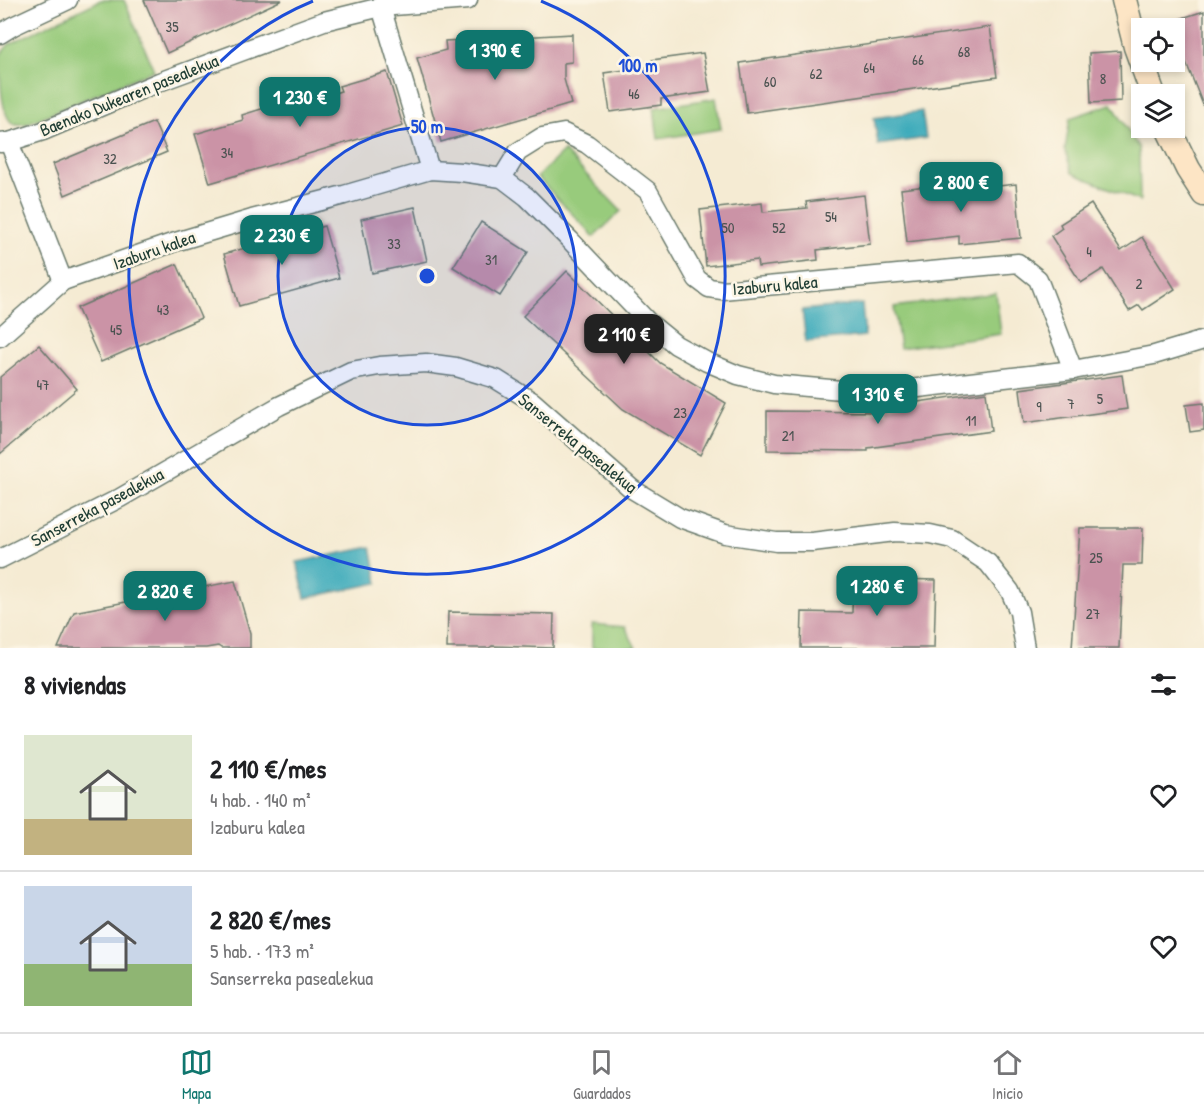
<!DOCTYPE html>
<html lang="es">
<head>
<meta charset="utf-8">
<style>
	body { margin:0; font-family:"Patrick Hand",sans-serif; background:#f2f2f2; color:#202124; height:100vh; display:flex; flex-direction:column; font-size:22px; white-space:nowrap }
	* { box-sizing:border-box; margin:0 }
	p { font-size:20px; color:#757577 }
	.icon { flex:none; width:33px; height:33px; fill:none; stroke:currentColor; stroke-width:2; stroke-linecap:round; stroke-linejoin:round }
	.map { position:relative; height:648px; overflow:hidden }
	.side { display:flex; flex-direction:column; background:#fff; flex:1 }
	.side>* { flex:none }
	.buttons { position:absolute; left:1131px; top:18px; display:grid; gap:12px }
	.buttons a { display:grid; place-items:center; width:54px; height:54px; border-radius:0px; background:#fff; box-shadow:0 3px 9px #0003; font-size:30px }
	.price { position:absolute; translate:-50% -51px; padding:0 14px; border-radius:12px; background:#0f766e; color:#fff; font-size:20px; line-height:39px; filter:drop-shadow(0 2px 3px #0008) }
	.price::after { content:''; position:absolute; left:50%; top:36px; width:18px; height:14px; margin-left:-9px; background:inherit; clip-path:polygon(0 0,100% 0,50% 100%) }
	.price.current { background:#222; color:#fff }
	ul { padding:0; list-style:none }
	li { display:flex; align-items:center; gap:18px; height:150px; padding:0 24px }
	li+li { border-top:2px solid #e0e0e0 }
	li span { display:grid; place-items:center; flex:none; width:168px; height:120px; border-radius:0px; color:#555 }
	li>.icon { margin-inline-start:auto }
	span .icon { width:72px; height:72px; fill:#fffc; stroke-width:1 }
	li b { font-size:26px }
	h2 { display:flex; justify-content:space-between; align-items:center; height:72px; padding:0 24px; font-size:26px }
	.menu { display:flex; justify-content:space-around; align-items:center; height:84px; border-top:2px solid #e0e0e0; background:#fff; font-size:16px; color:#757577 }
	.menu a { display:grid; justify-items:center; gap:3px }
	.menu .current { color:#0f766e }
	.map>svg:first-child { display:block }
	.green { fill:#98cb7c; stroke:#5c8458; stroke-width:1.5 }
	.water { fill:#3dabbb; stroke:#2e7478; stroke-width:1.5 }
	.building { fill:#cb93a6 }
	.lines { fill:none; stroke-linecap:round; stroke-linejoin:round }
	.street-casing { stroke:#6a7a6c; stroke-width:21 }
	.secondary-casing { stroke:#6a7a6c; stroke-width:27 }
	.street { stroke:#fff; stroke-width:18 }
	.secondary { stroke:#fde5c5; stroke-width:24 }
	.ring { fill:none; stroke:#1d4ed8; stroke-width:3 }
	.labels { text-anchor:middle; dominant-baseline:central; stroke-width:5; stroke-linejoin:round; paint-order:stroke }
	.number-label { font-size:15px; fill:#4a5250 }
	.street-label { font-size:18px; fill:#1f3d34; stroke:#fcf5e5 }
	.centre { fill:#1d4ed8; stroke:#fcf5e5; stroke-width:3 }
	.ring-label { font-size:18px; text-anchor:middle; font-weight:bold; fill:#1d4ed8; stroke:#fcf5e5; stroke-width:5; stroke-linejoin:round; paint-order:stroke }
</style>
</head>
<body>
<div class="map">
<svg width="1204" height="648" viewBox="0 0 1204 648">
	<rect width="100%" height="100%" fill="#fcf5e5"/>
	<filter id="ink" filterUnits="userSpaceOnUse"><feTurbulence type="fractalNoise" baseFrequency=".0167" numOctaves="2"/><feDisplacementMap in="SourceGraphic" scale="12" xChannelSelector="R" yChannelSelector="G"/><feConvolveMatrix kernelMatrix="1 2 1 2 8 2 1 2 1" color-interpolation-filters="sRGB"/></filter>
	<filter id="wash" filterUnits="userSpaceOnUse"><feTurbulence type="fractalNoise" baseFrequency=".008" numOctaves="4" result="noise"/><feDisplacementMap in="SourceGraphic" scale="24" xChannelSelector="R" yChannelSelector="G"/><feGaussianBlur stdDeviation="1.35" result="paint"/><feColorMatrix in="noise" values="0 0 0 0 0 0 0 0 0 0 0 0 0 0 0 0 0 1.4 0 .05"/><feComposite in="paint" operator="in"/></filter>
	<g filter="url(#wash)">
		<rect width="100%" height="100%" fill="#f5ebd3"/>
		<g class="green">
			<path d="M 101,0 L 124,0 L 154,70 L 26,124 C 22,124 16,125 12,123 C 0,113 0,73 0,55 L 9,44 Z"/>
			<polygon points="716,98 721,129 658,139 654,108"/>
			<polygon points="1112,104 1139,148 1140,201 1072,173 1065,150 1070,118"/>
			<polygon points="564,151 621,211 594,237 537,177"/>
			<polygon points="996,293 1001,334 900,348 894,307"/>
			<polygon points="592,624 625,627 636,648 592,648"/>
		</g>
		<g class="water">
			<polygon points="922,111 926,138 878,145 874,118"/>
			<polygon points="862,304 865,336 806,342 802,310"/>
			<polygon points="371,547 378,583 305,598 297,562"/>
		</g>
		<g id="blocks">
			<g class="building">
				<polygon points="144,0 282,0 167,53"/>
				<polygon points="1204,11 1204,104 1203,105 1170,22"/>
				<polygon points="990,27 997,77 747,113 740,63"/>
				<polygon points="572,34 572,62 564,63 564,79 571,104 441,142 417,58 446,50 445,41"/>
				<polygon points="1120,51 1121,101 1091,103 1089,53"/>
				<polygon points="703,53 710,92 661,99 661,105 610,112 604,73 653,66 652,60"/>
				<polygon points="387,72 403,126 210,183 195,134 243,120 242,115 290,100 291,106 341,91 339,86"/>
				<polygon points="154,122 167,152 65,195 53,164"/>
				<polygon points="962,182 963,190 1016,184 1021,238 959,244 959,236 907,242 901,189"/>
				<polygon points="864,195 870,244 817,250 818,260 758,267 757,260 706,266 700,210 762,203 763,212 807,208 806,202"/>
				<polygon points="1091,204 1121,251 1142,237 1175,289 1143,310 1139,305 1129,311 1103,269 1081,283 1051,236 1062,228 1060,224"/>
				<polygon points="415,207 427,261 372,273 361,219"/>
				<polygon points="481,222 528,252 500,296 453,267"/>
				<polygon points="324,226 339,278 239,306 224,254"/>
				<polygon points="177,264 201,318 101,362 77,308"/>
				<polygon points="567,271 660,363 726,403 700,455 623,409 523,316"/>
				<polygon points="39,345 77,389 0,454 0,377"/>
				<polygon points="1122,375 1127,409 1024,423 1020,389"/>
				<polygon points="986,392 991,431 868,448 868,451 767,450 767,411 885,412 884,407"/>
				<polygon points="1204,403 1204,430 1190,432 1186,405"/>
				<polygon points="1080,528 1143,528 1142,565 1123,565 1119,648 1072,648"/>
				<polygon points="853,578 936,580 934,648 801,648 802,612 852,613"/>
				<polygon points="235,581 250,633 250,648 221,648 218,646 206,648 58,648 74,612"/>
				<polygon points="448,612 554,614 553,648 492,646 489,648 447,648"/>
			</g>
		</g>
	</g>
	<g filter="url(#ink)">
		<use href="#blocks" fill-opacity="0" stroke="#6a7a6c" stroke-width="1.5"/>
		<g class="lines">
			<defs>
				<g id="street">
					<polyline points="381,7 430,170"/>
					<polyline points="0,34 13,26 68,0"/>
					<polyline points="9,142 63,281"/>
					<polyline points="0,143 9,142 43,131 159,82 324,21 381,7 468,0"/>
					<polyline points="502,178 518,152 542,137 564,133 587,144 648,191 697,279 709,288 722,290 1018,263 1038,279 1073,370"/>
					<polyline points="0,337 63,281 172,243 252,219 344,195 430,170 462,172 502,178 527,197 570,240 649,323 676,345 707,362 738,375 774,384 875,393 1073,370 1154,355 1204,340"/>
					<polyline points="0,559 120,498 279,406 351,371 379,366 426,363 456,367 496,379 533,402 632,489 680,518 725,534 776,542 812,542 895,532 930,534 952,539 988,563 1010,591 1019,612 1025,648"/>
				</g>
				<g id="secondary">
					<polyline points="1124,0 1136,47 1153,94"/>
					<polyline points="1168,128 1188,169 1204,194"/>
				</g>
			</defs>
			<use href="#street" class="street-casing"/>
			<use href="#secondary" class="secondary-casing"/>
			<use href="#street" class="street"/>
			<use href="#secondary" class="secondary"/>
		</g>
	</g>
	<circle cx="427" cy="276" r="149" fill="#1d4ed8" fill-opacity=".12"/>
	<g class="ring">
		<circle cx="427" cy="276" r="149"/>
		<path d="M541 1A298 298 0 1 1 313 1"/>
	</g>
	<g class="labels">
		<g class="number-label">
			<text x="172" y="26">35</text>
			<text x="964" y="51">68</text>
			<text x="918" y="59">66</text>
			<text x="869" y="67">64</text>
			<text x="816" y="73">62</text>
			<text x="1103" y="78">8</text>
			<text x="770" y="81">60</text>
			<text x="634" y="93">46</text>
			<text x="227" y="152">34</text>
			<text x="110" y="158">32</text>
			<text x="831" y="216">54</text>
			<text x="728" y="227">50</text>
			<text x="779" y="227">52</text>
			<text x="394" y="243">33</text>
			<text x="1089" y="251">4</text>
			<text x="491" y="259">31</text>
			<text x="1139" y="283">2</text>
			<text x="163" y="309">43</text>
			<text x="116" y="329">45</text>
			<text x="43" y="384">47</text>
			<text x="1100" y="398">5</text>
			<text x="1071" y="403">7</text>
			<text x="1039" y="406">9</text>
			<text x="680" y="412">23</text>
			<text x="971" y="420">11</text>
			<text x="788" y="435">21</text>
			<text x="1096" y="557">25</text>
			<text x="1093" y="613">27</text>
		</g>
		<g class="street-label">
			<text transform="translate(129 95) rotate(-22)">Baenako Dukearen pasealekua</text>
			<text transform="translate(154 250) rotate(-19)">Izaburu kalea</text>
			<text transform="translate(775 285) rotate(-5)">Izaburu kalea</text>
			<text transform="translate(578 443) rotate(39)">Sanserreka pasealekua</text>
			<text transform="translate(97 507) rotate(-28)">Sanserreka pasealekua</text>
		</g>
	</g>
	<circle cx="427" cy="276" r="9" class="centre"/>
	<g class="ring-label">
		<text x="638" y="72">100 m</text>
		<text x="427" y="133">50 m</text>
	</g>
</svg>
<div class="buttons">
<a><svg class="icon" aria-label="locate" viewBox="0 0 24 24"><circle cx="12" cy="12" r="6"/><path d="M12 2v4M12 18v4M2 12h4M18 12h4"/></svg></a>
<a><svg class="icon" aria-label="layers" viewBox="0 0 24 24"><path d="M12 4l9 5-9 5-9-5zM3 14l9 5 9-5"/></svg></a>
</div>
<b class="price" style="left:495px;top:81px">1 390 €</b>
<b class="price" style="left:300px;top:128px">1 230 €</b>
<b class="price" style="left:961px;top:213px">2 800 €</b>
<b class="price" style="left:282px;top:266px">2 230 €</b>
<b class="price current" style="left:624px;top:365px">2 110 €</b>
<b class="price" style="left:878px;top:425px">1 310 €</b>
<b class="price" style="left:877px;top:617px">1 280 €</b>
<b class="price" style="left:165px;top:622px">2 820 €</b>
</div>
<section class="side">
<h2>8 viviendas<svg class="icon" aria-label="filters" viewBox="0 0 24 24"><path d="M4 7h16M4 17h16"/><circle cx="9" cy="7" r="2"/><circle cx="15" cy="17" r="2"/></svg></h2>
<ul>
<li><span style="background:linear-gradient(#dfe7d0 70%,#c2b280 0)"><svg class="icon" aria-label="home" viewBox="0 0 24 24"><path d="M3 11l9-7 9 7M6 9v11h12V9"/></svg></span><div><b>2 110 €/mes</b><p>4 hab. · 140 m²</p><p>Izaburu kalea</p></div><svg class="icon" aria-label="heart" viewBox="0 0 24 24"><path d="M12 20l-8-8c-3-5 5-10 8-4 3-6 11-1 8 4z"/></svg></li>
<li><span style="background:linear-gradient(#c9d6e8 65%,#8fb573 0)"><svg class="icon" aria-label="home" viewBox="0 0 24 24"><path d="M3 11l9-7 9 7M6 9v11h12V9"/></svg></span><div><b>2 820 €/mes</b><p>5 hab. · 173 m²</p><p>Sanserreka pasealekua</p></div><svg class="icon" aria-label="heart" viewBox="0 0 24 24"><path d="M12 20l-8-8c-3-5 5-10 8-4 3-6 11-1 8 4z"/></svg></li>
</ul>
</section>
<nav class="menu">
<a class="current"><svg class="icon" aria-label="map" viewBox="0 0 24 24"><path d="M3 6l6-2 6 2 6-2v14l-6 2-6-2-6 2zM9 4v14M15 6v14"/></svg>Mapa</a>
<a><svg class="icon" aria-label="saved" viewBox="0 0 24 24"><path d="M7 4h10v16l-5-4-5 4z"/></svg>Guardados</a>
<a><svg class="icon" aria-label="home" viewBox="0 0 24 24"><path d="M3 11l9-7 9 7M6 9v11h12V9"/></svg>Inicio</a>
</nav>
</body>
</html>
